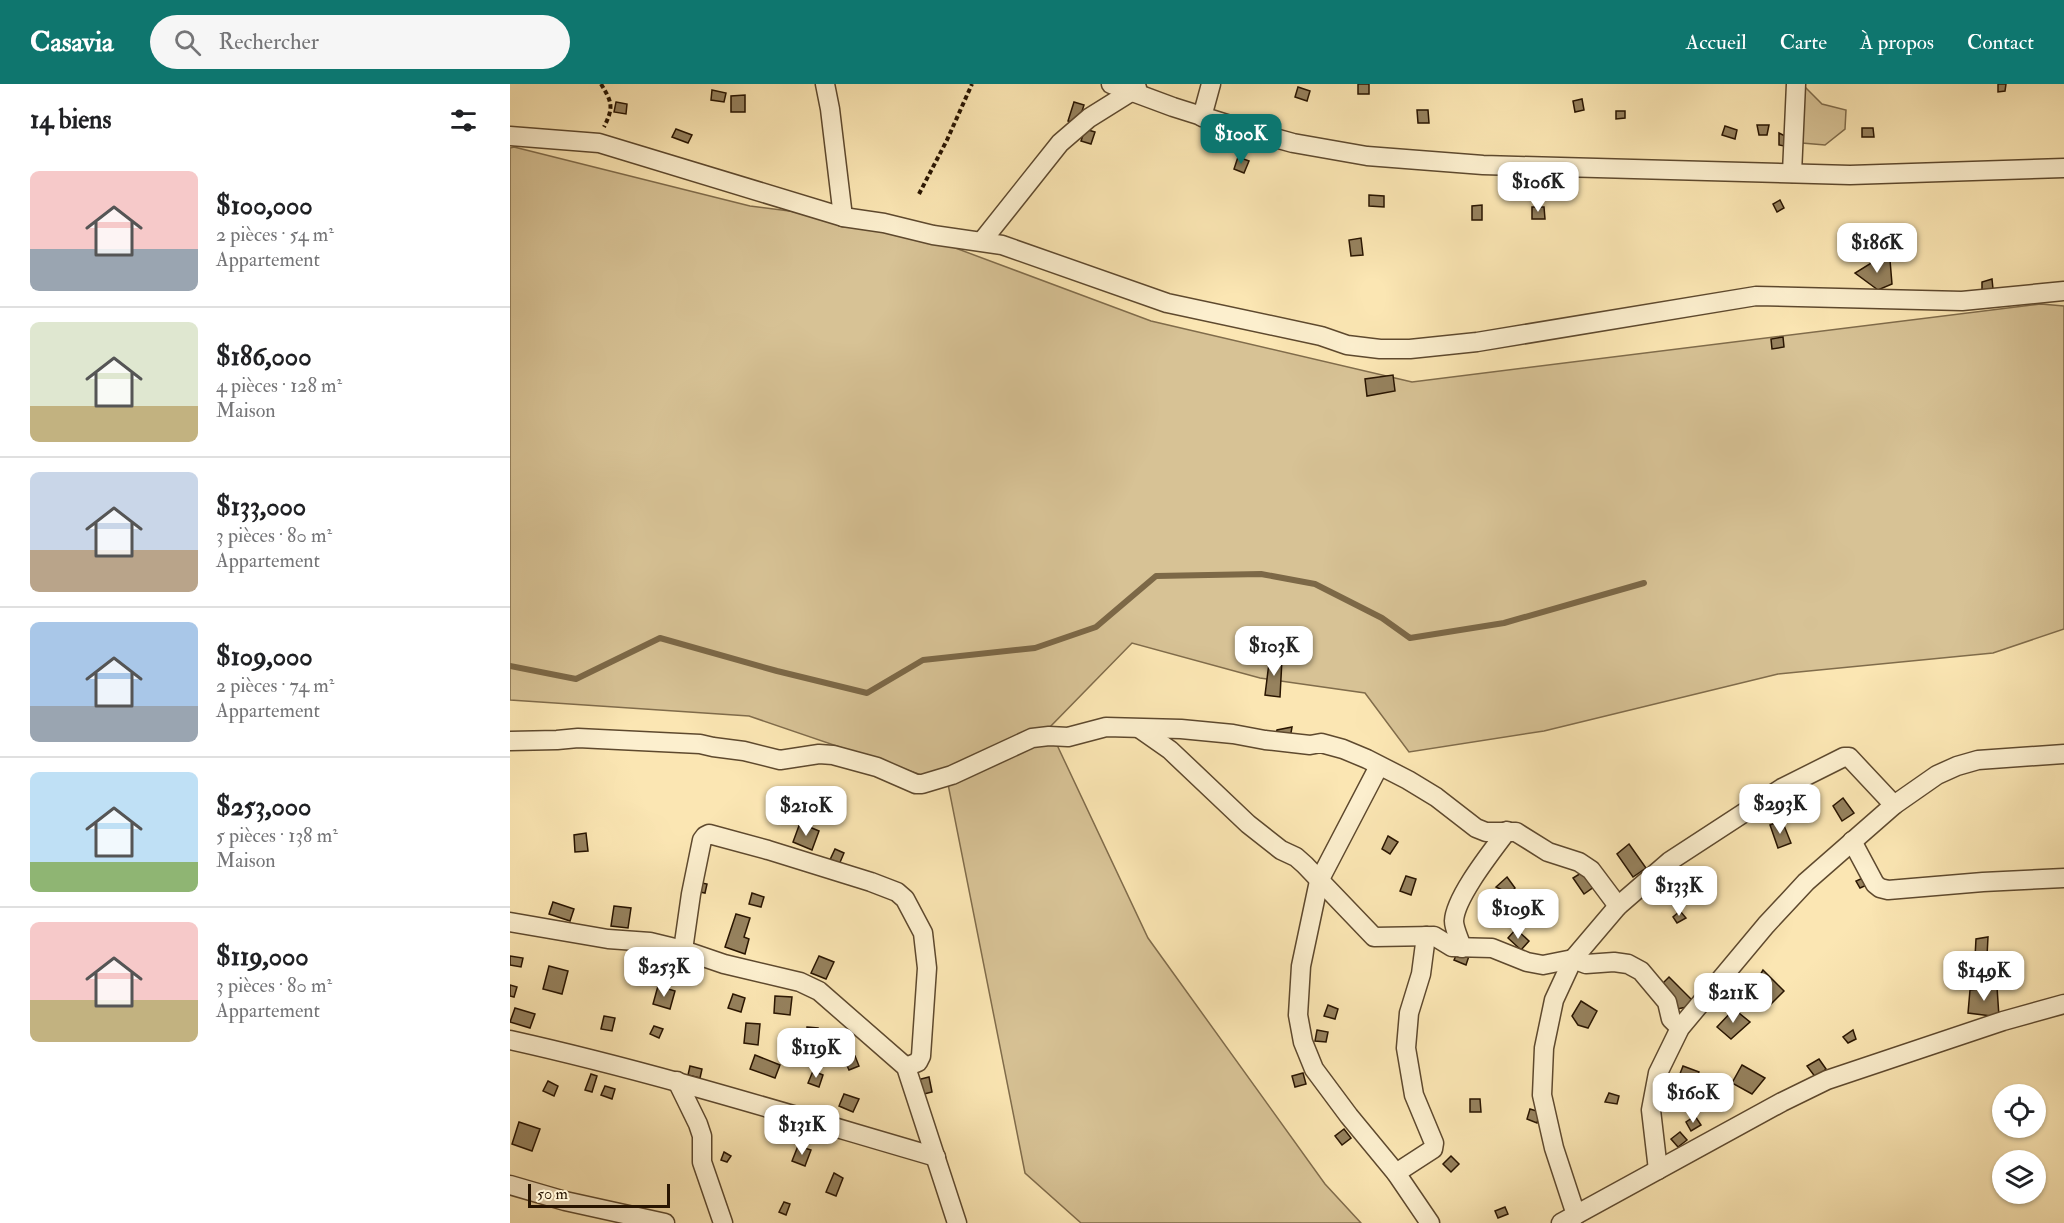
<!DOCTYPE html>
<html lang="fr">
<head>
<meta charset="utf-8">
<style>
	body { margin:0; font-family:"IM FELL Double Pica",serif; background:#f6f6f6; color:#202124; height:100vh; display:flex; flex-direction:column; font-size:22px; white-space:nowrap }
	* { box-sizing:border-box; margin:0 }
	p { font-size:20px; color:#757577 }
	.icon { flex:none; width:33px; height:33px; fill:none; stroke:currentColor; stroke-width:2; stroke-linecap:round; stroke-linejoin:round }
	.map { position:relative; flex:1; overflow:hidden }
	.sheet { display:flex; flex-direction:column; background:#fff; width:510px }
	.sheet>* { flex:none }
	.buttons { position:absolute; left:1482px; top:1000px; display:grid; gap:12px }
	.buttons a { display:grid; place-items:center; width:54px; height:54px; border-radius:50%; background:#fff; box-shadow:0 2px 4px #0004; font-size:30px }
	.scale { position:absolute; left:18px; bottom:15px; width:142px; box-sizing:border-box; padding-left:6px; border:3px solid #291501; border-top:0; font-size:16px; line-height:21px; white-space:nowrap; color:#291501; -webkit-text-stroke:4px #fcefce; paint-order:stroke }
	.price { position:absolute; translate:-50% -51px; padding:0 14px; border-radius:12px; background:#fff; color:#222; font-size:20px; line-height:39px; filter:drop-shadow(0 2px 3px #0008) }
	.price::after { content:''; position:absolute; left:50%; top:36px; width:18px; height:14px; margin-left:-9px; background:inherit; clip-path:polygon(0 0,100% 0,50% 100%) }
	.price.selected { background:#0f766e; color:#fff }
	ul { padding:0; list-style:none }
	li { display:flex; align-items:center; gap:18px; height:150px; padding:0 30px }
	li+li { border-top:2px solid #e0e0e0 }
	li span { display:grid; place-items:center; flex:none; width:168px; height:120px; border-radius:9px; color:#555 }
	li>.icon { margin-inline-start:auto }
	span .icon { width:72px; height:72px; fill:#fffc; stroke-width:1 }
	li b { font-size:26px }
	h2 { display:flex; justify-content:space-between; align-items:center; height:72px; padding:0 30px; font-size:26px }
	header { display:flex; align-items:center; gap:36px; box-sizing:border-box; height:84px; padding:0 30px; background:#0f766e; color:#fff }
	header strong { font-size:28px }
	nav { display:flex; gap:33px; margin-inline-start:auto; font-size:21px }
	.search { width:420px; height:54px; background:#f6f6f6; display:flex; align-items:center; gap:15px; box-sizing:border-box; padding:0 21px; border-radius:33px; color:#757577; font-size:22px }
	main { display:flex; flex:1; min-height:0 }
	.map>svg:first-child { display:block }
	.green { fill:#d7c295; stroke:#806c4b; stroke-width:1.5 }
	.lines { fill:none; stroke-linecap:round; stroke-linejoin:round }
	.stream { stroke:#7c6847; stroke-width:6 }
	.building { fill:#96825e; stroke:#291501; stroke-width:1.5 }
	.minor-casing { stroke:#5e492e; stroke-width:21 }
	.path { stroke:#291501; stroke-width:4; stroke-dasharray:4.5 3; stroke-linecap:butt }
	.minor { stroke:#fcefce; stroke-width:18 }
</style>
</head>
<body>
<header>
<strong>Casavia</strong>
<div class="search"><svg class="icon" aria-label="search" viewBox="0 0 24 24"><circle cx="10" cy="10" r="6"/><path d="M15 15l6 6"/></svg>Rechercher</div>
<nav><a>Accueil</a><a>Carte</a><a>À propos</a><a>Contact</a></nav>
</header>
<main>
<section class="sheet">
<h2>14 biens<svg class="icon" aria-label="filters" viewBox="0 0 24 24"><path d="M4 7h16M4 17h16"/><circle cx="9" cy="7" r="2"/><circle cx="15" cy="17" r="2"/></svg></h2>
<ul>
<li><span style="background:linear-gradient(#f6c9c9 65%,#9aa5b1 0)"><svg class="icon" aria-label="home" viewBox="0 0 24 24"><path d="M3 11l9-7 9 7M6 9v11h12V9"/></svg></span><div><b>$100,000</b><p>2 pièces · 54 m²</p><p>Appartement</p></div></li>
<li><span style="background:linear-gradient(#dfe7d0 70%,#c2b280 0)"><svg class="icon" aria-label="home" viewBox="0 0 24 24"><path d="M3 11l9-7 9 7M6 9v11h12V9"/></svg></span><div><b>$186,000</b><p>4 pièces · 128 m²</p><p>Maison</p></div></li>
<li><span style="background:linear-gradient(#c9d6e8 65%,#b9a48a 0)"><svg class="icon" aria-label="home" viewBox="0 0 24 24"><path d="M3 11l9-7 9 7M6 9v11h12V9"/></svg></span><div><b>$133,000</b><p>3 pièces · 80 m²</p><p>Appartement</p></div></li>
<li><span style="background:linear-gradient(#a9c7e8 70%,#9aa5b1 0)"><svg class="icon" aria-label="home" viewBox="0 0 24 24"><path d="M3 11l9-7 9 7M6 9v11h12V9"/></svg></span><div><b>$109,000</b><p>2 pièces · 74 m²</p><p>Appartement</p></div></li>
<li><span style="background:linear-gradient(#bfe0f5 75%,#8fb573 0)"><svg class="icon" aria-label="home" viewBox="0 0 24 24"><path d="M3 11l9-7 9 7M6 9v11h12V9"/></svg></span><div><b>$253,000</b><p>5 pièces · 138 m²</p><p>Maison</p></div></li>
<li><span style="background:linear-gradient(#f6c9c9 65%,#c2b280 0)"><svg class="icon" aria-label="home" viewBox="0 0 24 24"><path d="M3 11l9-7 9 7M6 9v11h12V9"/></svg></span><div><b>$119,000</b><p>3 pièces · 80 m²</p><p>Appartement</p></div></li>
</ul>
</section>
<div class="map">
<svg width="1554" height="1139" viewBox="0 0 1554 1139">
	<rect width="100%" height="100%" fill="#fbe6b3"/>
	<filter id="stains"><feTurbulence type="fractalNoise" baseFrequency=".00333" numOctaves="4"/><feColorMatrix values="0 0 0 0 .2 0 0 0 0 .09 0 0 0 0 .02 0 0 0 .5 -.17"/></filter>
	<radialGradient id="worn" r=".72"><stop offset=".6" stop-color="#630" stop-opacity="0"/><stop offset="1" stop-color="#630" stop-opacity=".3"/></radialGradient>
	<g class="green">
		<polygon points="1295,3 1312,20 1336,26 1335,45 1315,61 1292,59"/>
		<polygon points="4,63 240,122 381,140 641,237 902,298 1531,220 1554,222 1554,545 1483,569 1268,590 1034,647 899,668 855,609 750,594 622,559 539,644 638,854 815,1100 851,1139 571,1139 515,1089 438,700 239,632 0,616 0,64"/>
	</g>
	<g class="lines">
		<polyline class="stream" points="0,582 66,595 150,554 267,587 357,609 413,576 525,564 586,543 646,492 751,490 805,500 872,534 900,554 994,539 1134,499"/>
	</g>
	<g class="building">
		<rect x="848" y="0" width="11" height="10"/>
		<polygon points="1488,0 1496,0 1495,7 1488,8"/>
		<polygon points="788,3 800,7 797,17 785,13"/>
		<polygon points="202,6 216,9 214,18 201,16"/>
		<polygon points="235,11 235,28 221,28 221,12"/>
		<polygon points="1072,15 1074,26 1065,28 1063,17"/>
		<polygon points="106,18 117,20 116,30 104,28"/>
		<polygon points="564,18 574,21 568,40 558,37"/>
		<polygon points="907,26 918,26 919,39 908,39"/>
		<polygon points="1106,27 1115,27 1115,34 1106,35"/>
		<polygon points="1247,41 1259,41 1257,51 1249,51"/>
		<polygon points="1215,42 1227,46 1225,55 1212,51"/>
		<polygon points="1352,44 1363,44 1364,53 1352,53"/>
		<polygon points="166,45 182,51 178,59 162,53"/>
		<polygon points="575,45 585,48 581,60 571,57"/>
		<polygon points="1269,49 1275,52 1276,56 1274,62 1269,61"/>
		<polygon points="728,73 739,77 734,89 724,85"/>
		<polygon points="859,111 874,112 874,123 859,122"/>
		<polygon points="1270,116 1274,124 1267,128 1263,120"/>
		<polygon points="972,121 972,136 962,136 962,122"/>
		<polygon points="1022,123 1034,123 1035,135 1022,135"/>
		<polygon points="851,154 853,171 841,172 839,156"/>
		<polygon points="1366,176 1380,176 1382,200 1368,206 1345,189"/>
		<polygon points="1482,195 1483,205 1472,210 1472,198"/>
		<polygon points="1273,253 1274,263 1262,265 1261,255"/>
		<polygon points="883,291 885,307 857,312 855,295"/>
		<polygon points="760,571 772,575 770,613 755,611"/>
		<polygon points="782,643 778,666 762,664 767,646"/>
		<polygon points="1333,714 1344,729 1332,737 1323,722"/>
		<polygon points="1268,738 1269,741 1273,739 1281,759 1268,764 1260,741"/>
		<polygon points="290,739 309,747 302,766 283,758"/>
		<polygon points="76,749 78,767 65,768 64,751"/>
		<polygon points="878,752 888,758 880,770 872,765"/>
		<polygon points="1119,760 1136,784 1123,793 1107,770"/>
		<polygon points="325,765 334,769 328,783 319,778"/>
		<polygon points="1076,786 1088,800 1074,810 1063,794"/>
		<polygon points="896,792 906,795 901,811 890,807"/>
		<polygon points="997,793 1005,804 1000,810 986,803"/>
		<polygon points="1353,794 1357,801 1350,804 1346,797"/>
		<polygon points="187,798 197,800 195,809 185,807"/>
		<polygon points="242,809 254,813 251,823 239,820"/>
		<polygon points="43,818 64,825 60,837 39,830"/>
		<polygon points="104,822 121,824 118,844 101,842"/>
		<polygon points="1170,827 1176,834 1167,839 1163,833"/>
		<polygon points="226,830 240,834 234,853 239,855 235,870 215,863"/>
		<polygon points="1006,845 1019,857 1011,866 998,854"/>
		<polygon points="1478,853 1477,872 1465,873 1466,855"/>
		<polygon points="948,867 959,872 956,881 944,876"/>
		<polygon points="0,872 13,874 11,883 0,881"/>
		<polygon points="309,872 324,878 316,895 301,889"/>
		<polygon points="120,873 128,876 125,882 117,879"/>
		<polygon points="39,882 58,887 52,910 33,905"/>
		<polygon points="1253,886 1274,907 1259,922 1239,910"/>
		<polygon points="1159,893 1182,916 1177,923 1167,925 1142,910"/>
		<polygon points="0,901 7,903 4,913 0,912"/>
		<polygon points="148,902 165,907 160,925 143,920"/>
		<polygon points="1487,903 1489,933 1458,929 1460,906"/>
		<polygon points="223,910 235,914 231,928 218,924"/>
		<polygon points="265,912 282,913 280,931 264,929"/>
		<polygon points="1071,917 1087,927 1078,944 1068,941 1062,932"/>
		<polygon points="818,921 828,925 825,935 814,932"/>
		<polygon points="5,924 25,930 20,944 0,938"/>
		<polygon points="1224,925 1240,938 1221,955 1207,943"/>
		<polygon points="94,932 105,934 102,947 91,945"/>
		<polygon points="236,939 250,940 248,961 234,959"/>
		<polygon points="144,942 153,945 149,954 140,950"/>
		<polygon points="297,943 308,944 307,952 297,951"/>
		<polygon points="807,946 818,948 816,958 805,957"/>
		<polygon points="1343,946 1346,955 1338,959 1333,953"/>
		<polygon points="245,971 270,981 265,994 240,985"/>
		<polygon points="345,972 349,982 339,986 335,977"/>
		<polygon points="1309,975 1316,985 1306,994 1297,982"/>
		<polygon points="1232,981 1255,994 1242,1010 1222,999"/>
		<polygon points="180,982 192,985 190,994 178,991"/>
		<polygon points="1173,982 1189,988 1184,1001 1168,995"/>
		<polygon points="303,987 313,991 309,1003 298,999"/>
		<polygon points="793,989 796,1000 785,1003 782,992"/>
		<polygon points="81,990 87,992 82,1008 75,1006"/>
		<polygon points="419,993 422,1008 410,1011 407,996"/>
		<polygon points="38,997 48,1002 44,1012 33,1007"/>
		<polygon points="95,1002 105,1005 102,1015 91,1011"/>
		<polygon points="1099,1009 1109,1012 1107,1020 1095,1018"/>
		<polygon points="334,1010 349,1015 343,1028 329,1022"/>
		<polygon points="1205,1013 1216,1016 1213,1027 1202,1024"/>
		<polygon points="960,1015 970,1015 971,1028 960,1028"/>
		<polygon points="1020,1025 1030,1028 1027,1039 1017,1035"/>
		<polygon points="1185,1032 1191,1041 1181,1047 1176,1038"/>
		<polygon points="9,1038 30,1045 22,1067 2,1060"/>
		<polygon points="834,1045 841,1054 832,1061 825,1052"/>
		<polygon points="1170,1048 1177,1056 1168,1063 1161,1055"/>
		<polygon points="288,1062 301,1066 295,1082 282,1077"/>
		<polygon points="214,1068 221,1072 217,1078 211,1076"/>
		<polygon points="941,1072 949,1080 941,1088 933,1080"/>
		<polygon points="324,1089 333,1094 326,1112 316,1108"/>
		<polygon points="274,1118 280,1120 276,1131 269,1128"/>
		<polygon points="995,1123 998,1130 988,1134 985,1127"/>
	</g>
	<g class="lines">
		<defs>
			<g id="minor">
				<polyline points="315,0 320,25 333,133"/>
				<polyline points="601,0 663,23 736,46 783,59 857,72 973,81 1340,91 1554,84"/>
				<polyline points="692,33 701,0"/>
				<polyline points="0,52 89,59 333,133 374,139 423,151 492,161 657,219 811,252 837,261 870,265 900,265 967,258 1246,212 1452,217 1554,207"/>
				<polyline points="1282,89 1286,0"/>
				<polyline points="472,157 550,59 579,34 627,4"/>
				<polyline points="630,645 660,666 738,740 771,766 786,773 795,781 864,853 924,852 942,863 982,864 1017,878 1033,881 1063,875 1076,880 1104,878 1118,880 1131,887 1157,918 1161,935 1170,944"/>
				<polyline points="0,657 47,656 68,654 190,660 203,663 234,667 270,676 309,670 323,671 367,683 406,700 412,700 442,691 522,654 539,652 558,653 596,643 671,645 723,650 755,656 800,661 811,659 833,665 857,675 898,696 926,713 966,744 976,748 1006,748 1038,768 1069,778 1081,786 1108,822"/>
				<polyline points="869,682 809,797 791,882 788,931 793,958 804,985 839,1032 886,1089 920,1139"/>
				<polyline points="1342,757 1365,800 1370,804 1378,806 1473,798 1554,794"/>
				<polyline points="0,838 98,855 140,858 173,866 214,880 290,898 309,907 396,983 447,1139"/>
				<path d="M 952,864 C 950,856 944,845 944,837 C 945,813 983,766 997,747"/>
				<polyline points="173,866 181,810 192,756 195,752 199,750 258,766 361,798 387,808 395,815 413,849 417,884 411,972 408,978 396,983"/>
				<path d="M 0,956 C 144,988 285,1032 426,1073"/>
				<polyline points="167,997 188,1040 192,1052 192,1078 213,1139"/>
				<polyline points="1148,1086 1141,1026 1148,989 1170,944 1256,841 1296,798 1384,721 1427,691 1447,682 1468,676 1554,670"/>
				<polyline points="886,1089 923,1065 924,1059 904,1011 896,964 899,929 911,890 916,852"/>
				<polyline points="0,1101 55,1117 155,1139"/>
				<polyline points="1066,1131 1044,1064 1032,1011 1034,964 1044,916 1063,875 1108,822 1160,777 1272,704 1334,673 1339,673 1384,721"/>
				<polyline points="1051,1139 1272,1018 1317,996 1493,937 1554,920"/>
			</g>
		</defs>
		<use href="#minor" class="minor-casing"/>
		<g class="path">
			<path d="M 91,0 C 102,18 104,23 94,43"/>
			<polyline points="409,110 437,56 462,0"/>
		</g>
		<use href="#minor" class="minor"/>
	</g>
	<rect width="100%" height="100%" filter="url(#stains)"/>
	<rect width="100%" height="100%" fill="url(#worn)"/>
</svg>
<div class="buttons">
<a><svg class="icon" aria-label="locate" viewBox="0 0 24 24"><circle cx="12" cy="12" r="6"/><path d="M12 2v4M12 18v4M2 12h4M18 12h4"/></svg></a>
<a><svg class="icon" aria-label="layers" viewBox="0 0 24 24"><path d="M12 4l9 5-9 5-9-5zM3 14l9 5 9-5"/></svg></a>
</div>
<div class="scale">50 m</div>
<b class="price selected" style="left:731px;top:81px">$100K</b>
<b class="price" style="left:1028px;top:129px">$106K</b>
<b class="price" style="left:1367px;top:190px">$186K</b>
<b class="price" style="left:764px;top:593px">$103K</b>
<b class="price" style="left:1270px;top:751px">$293K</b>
<b class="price" style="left:296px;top:753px">$210K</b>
<b class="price" style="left:1169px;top:833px">$133K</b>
<b class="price" style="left:1008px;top:856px">$109K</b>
<b class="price" style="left:154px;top:914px">$253K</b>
<b class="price" style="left:1474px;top:918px">$149K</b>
<b class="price" style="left:1223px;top:940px">$211K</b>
<b class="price" style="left:306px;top:995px">$119K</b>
<b class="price" style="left:1183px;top:1040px">$160K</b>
<b class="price" style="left:292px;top:1072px">$131K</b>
</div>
</main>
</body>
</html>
